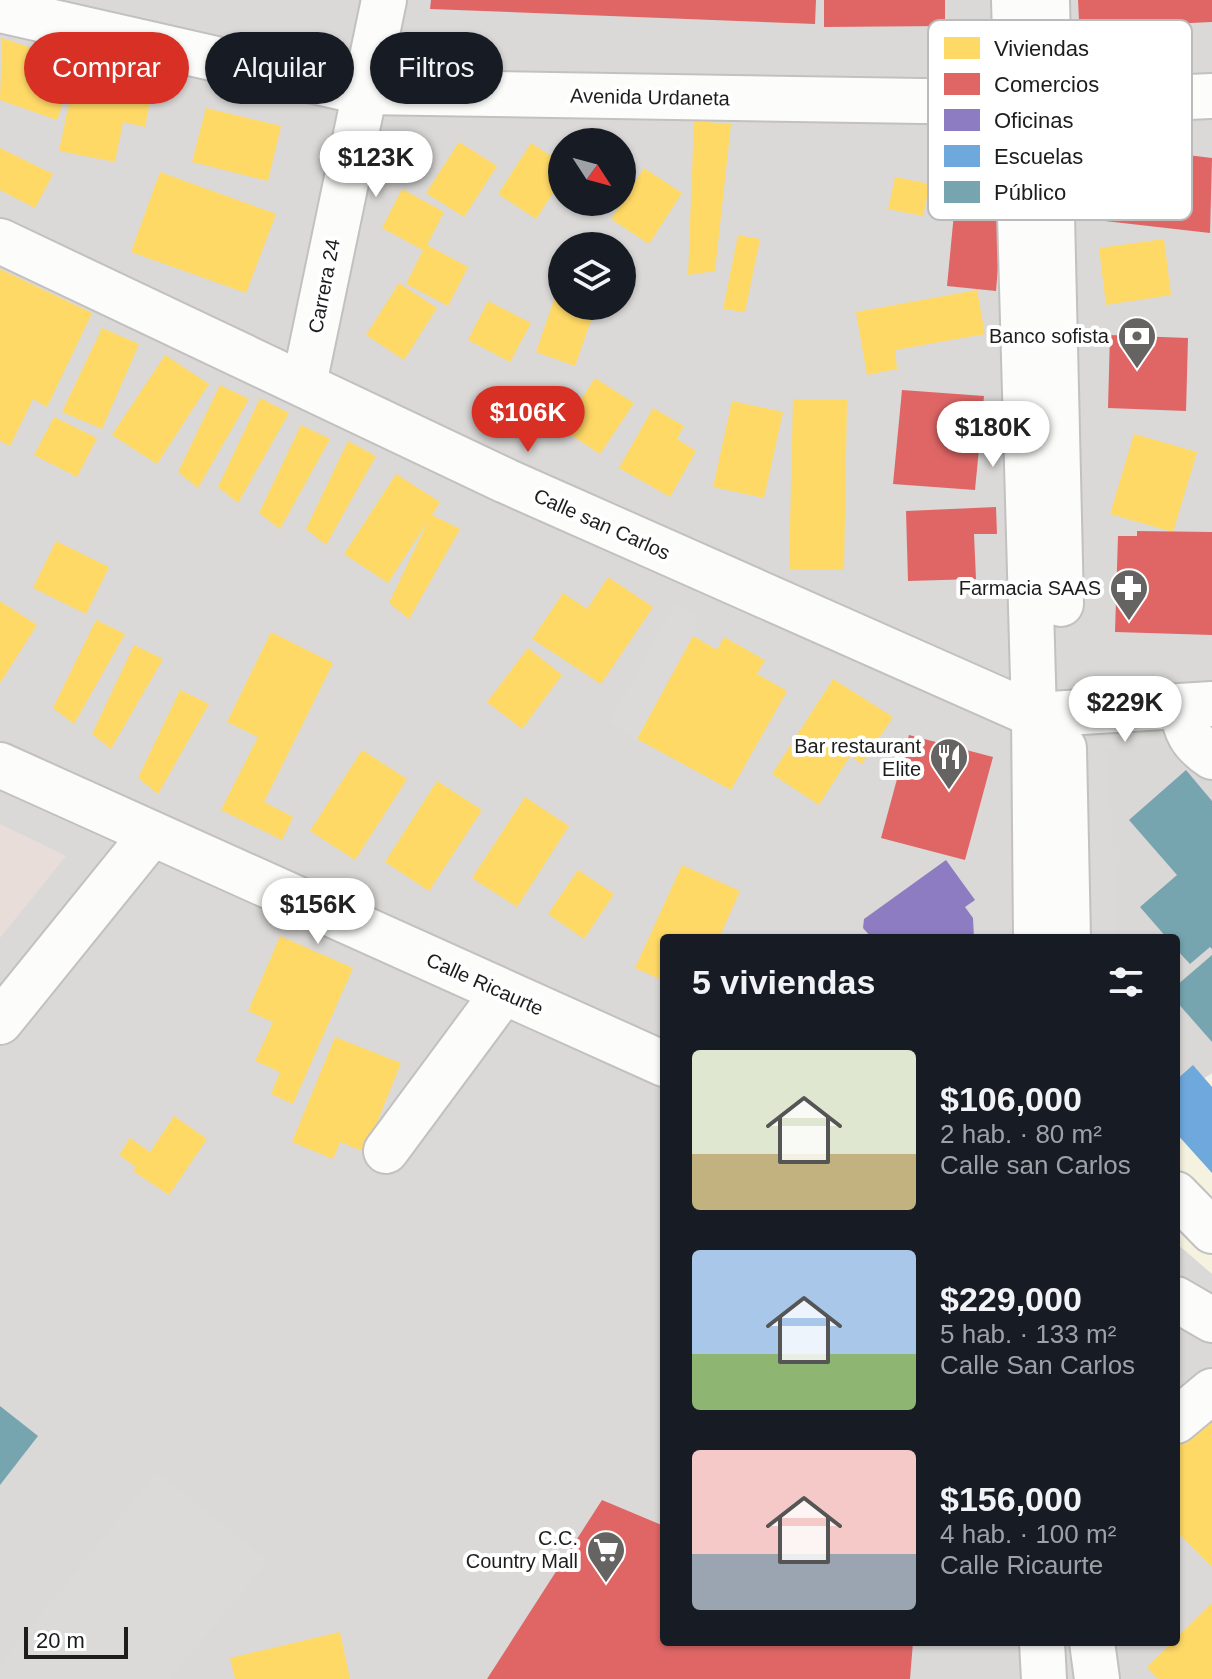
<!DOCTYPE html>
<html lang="es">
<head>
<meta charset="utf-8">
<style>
	body { margin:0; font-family:Arial,sans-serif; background:#20242c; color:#f1f3f6; height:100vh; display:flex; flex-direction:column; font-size:30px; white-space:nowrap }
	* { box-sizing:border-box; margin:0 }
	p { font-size:26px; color:#9ea1a6 }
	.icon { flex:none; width:44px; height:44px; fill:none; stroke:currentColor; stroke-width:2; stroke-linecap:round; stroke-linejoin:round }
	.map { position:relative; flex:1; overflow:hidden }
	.side { position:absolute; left:660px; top:934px; width:520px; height:712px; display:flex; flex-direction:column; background:#171b24; border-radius:8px; box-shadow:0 2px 6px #0004 }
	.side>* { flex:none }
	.top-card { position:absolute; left:24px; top:32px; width:516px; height:72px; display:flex; gap:16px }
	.needle { width:52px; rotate:126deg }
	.buttons { position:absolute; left:548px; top:128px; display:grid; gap:16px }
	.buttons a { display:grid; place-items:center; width:88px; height:88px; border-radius:50%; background:#171b24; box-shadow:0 2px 6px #0004; font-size:40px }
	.scale { position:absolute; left:24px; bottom:20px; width:104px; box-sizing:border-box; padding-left:8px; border:4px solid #1d1d1d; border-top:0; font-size:22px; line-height:28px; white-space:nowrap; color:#1d1d1d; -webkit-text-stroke:6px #fff; paint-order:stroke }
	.price { position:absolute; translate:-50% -68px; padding:0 18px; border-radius:28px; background:#fff; color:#222; font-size:26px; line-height:52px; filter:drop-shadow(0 2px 4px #0008) }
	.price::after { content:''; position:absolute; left:50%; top:48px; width:24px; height:18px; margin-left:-12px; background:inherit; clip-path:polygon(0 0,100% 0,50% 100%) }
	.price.current { background:#d93025; color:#fff }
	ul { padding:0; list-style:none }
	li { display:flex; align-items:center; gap:24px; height:200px; padding:0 32px }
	li span { display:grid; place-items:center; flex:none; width:224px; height:160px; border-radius:8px; color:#555 }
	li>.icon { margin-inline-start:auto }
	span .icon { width:96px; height:96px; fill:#fffc; stroke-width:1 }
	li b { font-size:34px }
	h2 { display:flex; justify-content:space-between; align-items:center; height:96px; padding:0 32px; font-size:34px }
	.pill { padding:0 28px; border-radius:36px; background:#171b24; box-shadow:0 2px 6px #0004; font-size:28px; line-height:72px }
	.pill.current { background:#d93025; color:#fff }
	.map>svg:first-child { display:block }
	.residential { fill:#dad9d7; fill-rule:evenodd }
	.education { fill:#f5f2e0 }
	.religious { fill:#d9d8d7 }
	.military { fill:#e9ddda }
	.parking { fill:#dbdad9 }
	.homes { fill:#ffd966 }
	.shops { fill:#e06666 }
	.offices { fill:#8e7cc3 }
	.schools { fill:#6fa8dc }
	.public { fill:#76a5af }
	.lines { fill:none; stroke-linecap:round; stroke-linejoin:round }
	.minor-casing { stroke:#c2c1c0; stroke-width:48 }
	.minor { stroke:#fcfcfb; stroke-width:44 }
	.labels { text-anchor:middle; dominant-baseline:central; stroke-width:8; stroke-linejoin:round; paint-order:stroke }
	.street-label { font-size:20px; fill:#1d1d1d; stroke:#fff }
	.poi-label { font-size:20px; fill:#1d1d1d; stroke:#fff; text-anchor:end }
	.key { fill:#fff; stroke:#bbb; stroke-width:2 }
	.key-label { font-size:22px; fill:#1d1d1d }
</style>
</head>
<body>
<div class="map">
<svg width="1212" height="1679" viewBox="0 0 1212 1679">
	<rect width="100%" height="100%" fill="#ebe9e6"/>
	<path class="residential" d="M 0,0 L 1212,0 L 1212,1679 L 0,1679 ZM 562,142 L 622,142 L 622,202 L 562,202 ZM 562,246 L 622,246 L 622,306 L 562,306 ZM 664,938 L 1176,938 L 1176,1642 L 664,1642 Z"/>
	<polygon class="education" points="1212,1073 1212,1274 1176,1243 1176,1096"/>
	<polygon class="religious" points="1212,731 1212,1073 1176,1096 1176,938 1118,938 1107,749"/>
	<polygon class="military" points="0,824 66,856 0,938"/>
	<g class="parking">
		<polygon points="675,603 699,617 693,636 637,739 609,723"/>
		<polygon points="157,1472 268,1561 169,1679 0,1679 0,1664"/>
	</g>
	<g class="homes">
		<polygon points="2,38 77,63 57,120 0,100"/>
		<polygon points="78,60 131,70 127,87 152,91 145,127 123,122 115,162 59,151"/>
		<polygon points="206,108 281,126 268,181 192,162"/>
		<polygon points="694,121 731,124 715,271 688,275"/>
		<polygon points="459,142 497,166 464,217 426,193"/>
		<polygon points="531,143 562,163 562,179 536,219 498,194"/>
		<polygon points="0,148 53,174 35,208 0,190"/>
		<polygon points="644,168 682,193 649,244 611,219"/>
		<polygon points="160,172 276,214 246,293 131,252"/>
		<polygon points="895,177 930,184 923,216 888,209"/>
		<polygon points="402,189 444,212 427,245 468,267 448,306 406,284 423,250 382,228"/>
		<polygon points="738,235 760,239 745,312 723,309"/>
		<polygon points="1164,239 1171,295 1106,305 1099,248"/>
		<polygon points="0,269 92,313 47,407 33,399 10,446 0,441"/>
		<polygon points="562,276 562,306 596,306 575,366 536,352"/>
		<polygon points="399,283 437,308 404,360 366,335"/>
		<polygon points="977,290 985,334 895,350 897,369 867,375 856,312"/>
		<polygon points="488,301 531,323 510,362 468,340"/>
		<polygon points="102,328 139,344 102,429 62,412"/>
		<polygon points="165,355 209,384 157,464 112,435"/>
		<polygon points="595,378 634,403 600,454 562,429"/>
		<polygon points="220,385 249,399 198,488 178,472"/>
		<polygon points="260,398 289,413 238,503 218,487"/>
		<polygon points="793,399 847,400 844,570 789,569"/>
		<polygon points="732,401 783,412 764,498 713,487"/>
		<polygon points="653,408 684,426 677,439 696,451 670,497 619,468"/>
		<polygon points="54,417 97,438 77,477 34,455"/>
		<polygon points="301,425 330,439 280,529 259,513"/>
		<polygon points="1134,434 1197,452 1173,532 1110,514"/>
		<polygon points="348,441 376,456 326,545 306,529"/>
		<polygon points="396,474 440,502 432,515 460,529 409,619 389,603 428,521 388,583 344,554"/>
		<polygon points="56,541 109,567 86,614 33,588"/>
		<polygon points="608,577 653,607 601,684 532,639 563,593 587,609"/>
		<polygon points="0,601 37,625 0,683"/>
		<polygon points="96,620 125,634 74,724 53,708"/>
		<polygon points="271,632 333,663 264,802 293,817 282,840 221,810 258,737 227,722"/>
		<polygon points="693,636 717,650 724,637 765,660 757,674 787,691 731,790 637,739"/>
		<polygon points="134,645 163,659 111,749 92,734"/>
		<polygon points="528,648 562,675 522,729 487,702"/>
		<polygon points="833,679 893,717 862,764 850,756 819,805 772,774"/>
		<polygon points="180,690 209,704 158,794 138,778"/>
		<polygon points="362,750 407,779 355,860 310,831"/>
		<polygon points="437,781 482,810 429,891 385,862"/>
		<polygon points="525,797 569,826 517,907 472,878"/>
		<polygon points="682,865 740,891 719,938 664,938 664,981 635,968"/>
		<polygon points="578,870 614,894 584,939 548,914"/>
		<polygon points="280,936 353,968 293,1104 271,1094 280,1072 255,1061 273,1022 248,1011"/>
		<polygon points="335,1037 401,1063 365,1152 340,1142 333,1159 292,1142"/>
		<polygon points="174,1116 207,1139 169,1195 133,1171 136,1167 119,1155 130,1138 150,1152"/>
		<polygon points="1212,1409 1212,1567 1176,1531 1176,1445"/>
		<polygon points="1212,1603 1212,1679 1158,1679 1147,1667"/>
		<polygon points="340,1632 350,1679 235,1679 230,1658"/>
	</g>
	<g class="shops">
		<polygon points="431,0 816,0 815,24 430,9"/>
		<polygon points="824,0 945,0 945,26 824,27"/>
		<polygon points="1078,0 1212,0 1212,22 1129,26 1130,60 1081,62"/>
		<polygon points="1105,145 1212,158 1210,233 1096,220"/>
		<polygon points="955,203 1003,208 996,291 947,286"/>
		<polygon points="1110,335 1188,338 1186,411 1108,408"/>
		<polygon points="902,390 984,396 975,490 893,484"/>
		<polygon points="996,507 997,534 974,534 976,579 908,581 906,511"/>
		<polygon points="1137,531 1212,532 1212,635 1115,632 1118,536 1137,536"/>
		<polygon points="909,735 993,757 965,860 881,838"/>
		<polygon points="602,1500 664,1526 664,1642 913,1642 910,1679 487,1679"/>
	</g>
	<polygon class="offices" points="946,860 975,900 965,907 973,918 974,938 872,938 863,928 864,919"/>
	<polygon class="schools" points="1193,1065 1212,1087 1212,1173 1176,1133 1176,1080"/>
	<g class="public">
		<polygon points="1186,770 1212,801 1212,949 1210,947 1190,964 1176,949 1176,938 1167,938 1140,907 1177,875 1129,820"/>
		<polygon points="1212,955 1212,1042 1176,1001 1176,986"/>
		<polygon points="0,1406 38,1436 0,1485"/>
	</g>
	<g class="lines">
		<defs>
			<g id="minor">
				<polyline points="1014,0 1034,715 1036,938"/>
				<polyline points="1047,0 1061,604"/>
				<polyline points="0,10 362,92 1049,103 1212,96"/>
				<polyline points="0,241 506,481 1034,715 1212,704"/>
				<polyline points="304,384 384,0"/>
				<path d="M 1182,707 C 1185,731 1191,743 1212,757"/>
				<polyline points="1064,748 1068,938"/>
				<polyline points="0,765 664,1064"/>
				<polyline points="0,1022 152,834"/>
				<polyline points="386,1151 503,993"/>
				<polyline points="1176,1194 1212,1231"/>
				<polyline points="1176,1299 1212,1320"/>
				<polyline points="1176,1421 1212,1391"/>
				<polyline points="1042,1642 1044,1679"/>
				<polyline points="1092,1642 1097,1679"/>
			</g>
		</defs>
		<use href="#minor" class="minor-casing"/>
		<use href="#minor" class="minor"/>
	</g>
	<defs>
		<symbol id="bank-pin" viewBox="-11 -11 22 30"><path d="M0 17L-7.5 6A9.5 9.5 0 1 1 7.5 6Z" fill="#656463" stroke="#fff"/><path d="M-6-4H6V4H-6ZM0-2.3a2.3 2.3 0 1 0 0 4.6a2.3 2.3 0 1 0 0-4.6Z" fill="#fff"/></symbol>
		<symbol id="pharmacy-pin" viewBox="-11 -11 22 30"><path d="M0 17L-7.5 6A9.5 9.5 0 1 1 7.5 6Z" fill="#656463" stroke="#fff"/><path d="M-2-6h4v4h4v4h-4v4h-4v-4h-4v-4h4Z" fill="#fff"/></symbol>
		<symbol id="restaurant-pin" viewBox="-11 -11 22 30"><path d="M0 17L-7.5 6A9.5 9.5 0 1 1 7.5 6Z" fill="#656463" stroke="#fff"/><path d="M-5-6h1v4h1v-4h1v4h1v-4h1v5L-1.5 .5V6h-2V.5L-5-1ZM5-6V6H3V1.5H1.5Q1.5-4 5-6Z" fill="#fff"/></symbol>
		<symbol id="supermarket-pin" viewBox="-11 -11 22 30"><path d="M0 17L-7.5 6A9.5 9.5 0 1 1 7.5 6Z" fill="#656463" stroke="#fff"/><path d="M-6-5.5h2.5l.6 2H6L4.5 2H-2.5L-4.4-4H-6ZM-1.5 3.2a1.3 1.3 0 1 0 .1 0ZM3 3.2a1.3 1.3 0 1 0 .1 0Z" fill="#fff"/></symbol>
	</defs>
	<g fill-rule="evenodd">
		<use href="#bank-pin" x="1115" y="314" width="44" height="60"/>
		<use href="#pharmacy-pin" x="1107" y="566" width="44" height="60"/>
		<use href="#restaurant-pin" x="927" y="735" width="44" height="60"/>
		<use href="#supermarket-pin" x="584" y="1528" width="44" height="60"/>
	</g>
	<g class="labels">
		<g class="street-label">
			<text transform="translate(650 97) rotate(1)">Avenida Urdaneta</text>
			<text transform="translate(324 286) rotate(-79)">Carrera 24</text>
			<text transform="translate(602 524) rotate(24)">Calle san Carlos</text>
			<text transform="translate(485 984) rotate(24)">Calle Ricaurte</text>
		</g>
		<g class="poi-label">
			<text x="1109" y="336">Banco sofista</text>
			<text x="1101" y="588">Farmacia SAAS</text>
			<text x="921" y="746">Bar restaurant<tspan x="921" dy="23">Elite</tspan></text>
			<text x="578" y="1538">C.C.<tspan x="578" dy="23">Country Mall</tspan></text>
		</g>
	</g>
	<rect x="928" y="20" width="264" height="200" rx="12" class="key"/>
	<rect x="944" y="37" width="36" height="22" fill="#ffd966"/>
	<rect x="944" y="73" width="36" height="22" fill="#e06666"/>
	<rect x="944" y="109" width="36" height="22" fill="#8e7cc3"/>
	<rect x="944" y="145" width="36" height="22" fill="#6fa8dc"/>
	<rect x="944" y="181" width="36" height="22" fill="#76a5af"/>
	<g class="key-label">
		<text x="994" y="56">Viviendas</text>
		<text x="994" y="92">Comercios</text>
		<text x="994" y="128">Oficinas</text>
		<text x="994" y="164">Escuelas</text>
		<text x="994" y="200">Público</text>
	</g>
</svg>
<div class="buttons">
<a><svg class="needle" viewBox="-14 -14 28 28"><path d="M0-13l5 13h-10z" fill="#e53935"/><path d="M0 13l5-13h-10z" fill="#9ea1a6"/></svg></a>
<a><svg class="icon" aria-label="layers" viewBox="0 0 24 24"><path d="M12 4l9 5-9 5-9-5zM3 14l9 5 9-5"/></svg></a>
</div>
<div class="scale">20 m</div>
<b class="price" style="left:376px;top:199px">$123K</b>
<b class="price current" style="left:528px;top:454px">$106K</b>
<b class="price" style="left:993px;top:469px">$180K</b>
<b class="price" style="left:1125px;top:744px">$229K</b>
<b class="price" style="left:318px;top:946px">$156K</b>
<div class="top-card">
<a class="pill current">Comprar</a>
<a class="pill">Alquilar</a>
<a class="pill">Filtros</a>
</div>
<section class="side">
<h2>5 viviendas<svg class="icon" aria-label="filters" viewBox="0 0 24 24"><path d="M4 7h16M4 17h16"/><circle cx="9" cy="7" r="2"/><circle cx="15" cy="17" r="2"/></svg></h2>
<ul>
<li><span style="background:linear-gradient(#dfe7d0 65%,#c2b280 0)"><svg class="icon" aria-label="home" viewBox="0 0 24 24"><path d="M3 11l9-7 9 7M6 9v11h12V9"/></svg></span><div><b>$106,000</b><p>2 hab. · 80 m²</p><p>Calle san Carlos</p></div></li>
<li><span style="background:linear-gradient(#a9c7e8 65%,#8fb573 0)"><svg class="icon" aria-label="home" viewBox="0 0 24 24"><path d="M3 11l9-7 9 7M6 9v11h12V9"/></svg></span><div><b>$229,000</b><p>5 hab. · 133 m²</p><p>Calle San Carlos</p></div></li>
<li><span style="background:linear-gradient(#f6c9c9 65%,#9aa5b1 0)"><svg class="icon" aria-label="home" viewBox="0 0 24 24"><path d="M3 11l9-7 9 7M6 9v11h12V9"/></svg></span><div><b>$156,000</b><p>4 hab. · 100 m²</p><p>Calle Ricaurte</p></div></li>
</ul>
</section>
</div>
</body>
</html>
